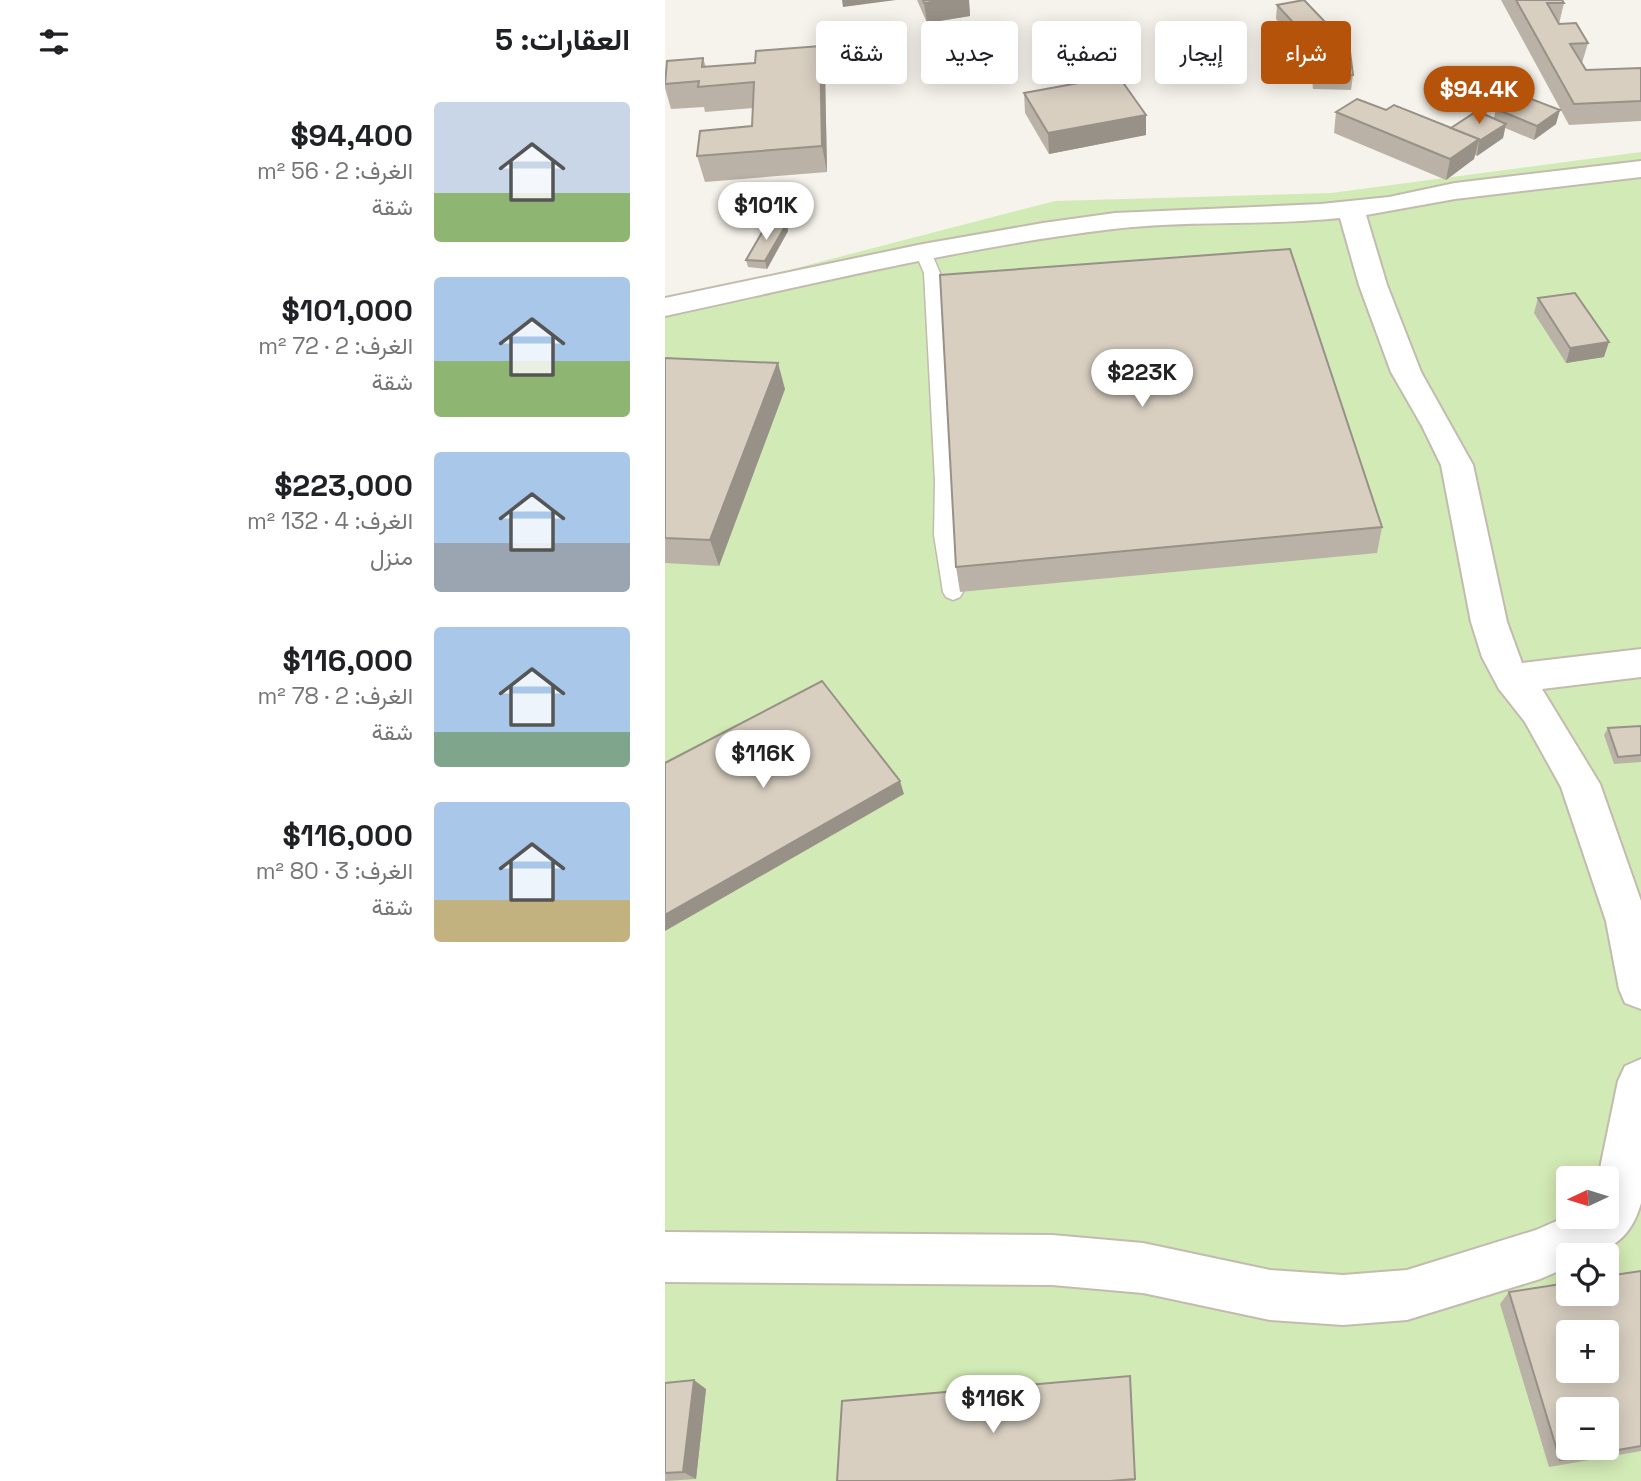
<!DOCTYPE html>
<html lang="ar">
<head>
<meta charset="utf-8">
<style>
	body { margin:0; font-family:"Space Grotesk",Vazirmatn,sans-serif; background:#f2f2f2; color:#202124; direction:rtl; height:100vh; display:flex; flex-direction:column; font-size:26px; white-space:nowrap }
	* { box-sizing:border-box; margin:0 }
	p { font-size:23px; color:#757577 }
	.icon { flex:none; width:38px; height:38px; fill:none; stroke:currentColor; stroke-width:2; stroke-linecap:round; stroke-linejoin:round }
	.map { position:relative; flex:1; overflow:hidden; direction:ltr }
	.drawer { display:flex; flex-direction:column; background:#fff; width:665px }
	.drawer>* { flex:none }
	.hud { position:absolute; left:21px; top:21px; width:665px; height:63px; direction:rtl; display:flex; gap:14px }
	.needle { width:46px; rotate:266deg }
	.tools { position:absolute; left:891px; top:1166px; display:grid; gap:14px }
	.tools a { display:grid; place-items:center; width:63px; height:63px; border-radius:7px; background:#fff; box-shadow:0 4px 18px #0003; font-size:35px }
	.price { position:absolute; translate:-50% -60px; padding:0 16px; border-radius:24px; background:#fff; color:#222; font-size:23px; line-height:46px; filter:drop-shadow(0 2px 4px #0008) }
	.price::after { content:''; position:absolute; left:50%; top:42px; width:21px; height:16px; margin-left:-10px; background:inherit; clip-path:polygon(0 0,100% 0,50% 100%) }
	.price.current { background:#b45309; color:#fff }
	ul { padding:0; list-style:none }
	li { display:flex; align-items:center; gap:21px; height:175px; padding:0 35px }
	li span { display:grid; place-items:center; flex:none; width:196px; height:140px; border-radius:7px; color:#555 }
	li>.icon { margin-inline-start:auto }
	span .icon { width:84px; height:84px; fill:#fffc; stroke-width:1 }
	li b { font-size:30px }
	h2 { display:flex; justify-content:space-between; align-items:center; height:84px; padding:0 35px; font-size:30px }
	.pill { padding:0 24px; border-radius:7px; background:#fff; box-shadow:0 4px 18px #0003; font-size:24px; line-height:63px }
	.pill.current { background:#b45309; color:#fff }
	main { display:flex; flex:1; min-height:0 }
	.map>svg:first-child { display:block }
	.green { fill:#d2eab5; fill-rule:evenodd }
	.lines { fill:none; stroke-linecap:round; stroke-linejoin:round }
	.lane-casing { stroke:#c2bbae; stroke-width:3 }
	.street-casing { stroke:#c2bbae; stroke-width:4 }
	.lane { fill:#fff; fill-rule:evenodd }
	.street { fill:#fff; fill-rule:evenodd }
	.wall { fill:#bab2a6 }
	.shaded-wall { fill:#979187 }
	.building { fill:#d8cfc1; stroke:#979187; stroke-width:2; fill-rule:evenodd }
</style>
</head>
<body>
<main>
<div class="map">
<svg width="976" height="1481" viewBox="0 0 976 1481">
	<rect width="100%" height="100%" fill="#f6f3ec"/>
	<path class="green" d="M 976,152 L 976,1481 L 0,1481 L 0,302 L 390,201 L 666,193 ZM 903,1178 L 942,1178 L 942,1216 L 903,1216 ZM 903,1255 L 942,1255 L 942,1293 L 903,1293 ZM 903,1332 L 942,1332 L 942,1370 L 903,1370 ZM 903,1409 L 942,1409 L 942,1447 L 903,1447 Z"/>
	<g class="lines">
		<defs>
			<polygon id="lane" points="258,247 266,252 275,273 290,481 289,535 298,592 295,597 288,600 281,597 278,592 269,535 270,481 259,273 250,252"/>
			<g id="street">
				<path d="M 976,161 L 976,177 L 790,199 L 701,215 L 722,285 L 756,372 L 808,465 L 842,622 L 857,663 L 976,649 L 976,677 L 877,689 L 935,784 L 976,901 L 976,1009 L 960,1003 L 954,989 L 941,921 L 896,787 L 860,722 L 834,689 L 817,657 L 806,622 L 776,465 L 757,426 L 726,372 L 694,285 L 675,218 C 600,226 523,220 448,229 C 297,247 148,284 0,316 L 0,298 L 258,244 L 378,223 L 450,213 L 656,204 L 724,197 L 790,183 Z"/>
				<path d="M 976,1059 L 976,1203 C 965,1242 941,1255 903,1255 L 903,1267 L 875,1279 L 742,1320 L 678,1325 L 605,1320 L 478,1293 L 387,1285 L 0,1282 L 0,1232 L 387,1235 L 478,1243 L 605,1270 L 678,1275 L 742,1270 L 871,1230 L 903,1216 L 942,1216 L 942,1178 L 933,1178 L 953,1081 L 960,1066 Z"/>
			</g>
		</defs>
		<use href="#lane" class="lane-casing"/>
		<use href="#street" class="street-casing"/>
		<use href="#lane" class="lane"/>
		<use href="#street" class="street"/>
	</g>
	<g class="wall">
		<polygon points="252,0 304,0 305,16 262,23"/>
		<polygon points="836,0 897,0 899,3 894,24 923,43 917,63 921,70 976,68 976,121 904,125"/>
		<polygon points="612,5 663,36 688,75 686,90 648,89 644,49 645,44 635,45 611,19"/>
		<polygon points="155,46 160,71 162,172 40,182 32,156 87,126 88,108 40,112 39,107 6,109 0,88 0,76 38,58 41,67 90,63"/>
		<polygon points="409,66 481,115 481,135 384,154 360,113 359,93 410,84"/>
		<polygon points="831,109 891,124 869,140 840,128 838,138 812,156 810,155 809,159 781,180 669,133 671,112 786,128 829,118"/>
		<polygon points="122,223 123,231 102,269 83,267 81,260"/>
		<polygon points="873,298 939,357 901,363 869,313"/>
		<polygon points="0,358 120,389 54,566 0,563"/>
		<polygon points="717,527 712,553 295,592 291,567"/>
		<polygon points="976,726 976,762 949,764 939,735 943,728"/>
		<polygon points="976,1271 976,1451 884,1467 835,1304 844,1292"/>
		<polygon points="465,1376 470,1481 172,1481"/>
		<polygon points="0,1383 41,1389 31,1479 0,1481"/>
	</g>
	<g class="shaded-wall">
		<polygon points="177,0 231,0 178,7"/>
		<polygon points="280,0 304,0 305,16 262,23 259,3"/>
		<polygon points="664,26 662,40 645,35 645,44 635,45 636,31"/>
		<polygon points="155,46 160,71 162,172 157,146"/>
		<polygon points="895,110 891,124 869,140 872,126"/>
		<polygon points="481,115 481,135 384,154 383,133"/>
		<polygon points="841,124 838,138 812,156 814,141"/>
		<polygon points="814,139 809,159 781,180 785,159"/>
		<polygon points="122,223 123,231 102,269 100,261"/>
		<polygon points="944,342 939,357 901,363 905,348"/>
		<polygon points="113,363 120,389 54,566 45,540"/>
		<polygon points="235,781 239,794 0,931 0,915"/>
		<polygon points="29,1380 41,1389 31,1479 18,1472"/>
	</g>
	<g class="building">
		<polygon points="258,0 280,0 259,3"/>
		<polygon points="639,0 664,26 636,31 612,5"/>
		<polygon points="851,0 897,0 899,3 882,3 894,24 911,23 923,43 905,44 921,70 976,68 976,101 909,104"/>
		<polygon points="645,35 683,36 688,75 650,75"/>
		<polygon points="155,46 157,146 32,156 35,131 87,126 89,82 33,87 34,81 0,84 2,61 38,58 37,67 90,63 91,51"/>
		<polygon points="442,60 481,115 383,133 359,93 419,82 409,66"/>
		<polygon points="853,94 895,110 872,126 831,109"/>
		<polygon points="692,99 721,110 729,105 814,139 785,159 671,112"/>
		<polygon points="812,111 841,124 814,141 813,141 814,139 786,128"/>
		<polygon points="103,222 122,223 100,261 81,260"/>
		<polygon points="625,249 717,527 291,567 275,275"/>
		<polygon points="910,293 944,342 905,348 873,298"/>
		<polygon points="0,358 113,363 45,540 0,538"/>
		<polygon points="157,681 235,781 0,915 0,763"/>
		<polygon points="976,726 976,755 953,757 943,728"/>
		<path d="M 976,1271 L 976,1446 L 895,1460 L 844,1292 L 903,1283 L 903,1293 L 942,1293 L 942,1276 ZM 903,1332 L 942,1332 L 942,1370 L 903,1370 ZM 903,1409 L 942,1409 L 942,1447 L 903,1447 Z"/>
		<polygon points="465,1376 470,1479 445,1481 172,1481 177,1401"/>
		<polygon points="29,1380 18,1472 0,1473 0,1383"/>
	</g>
</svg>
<div class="tools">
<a><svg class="needle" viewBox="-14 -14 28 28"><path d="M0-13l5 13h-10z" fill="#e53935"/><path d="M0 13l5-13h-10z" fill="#757577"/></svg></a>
<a><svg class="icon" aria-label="locate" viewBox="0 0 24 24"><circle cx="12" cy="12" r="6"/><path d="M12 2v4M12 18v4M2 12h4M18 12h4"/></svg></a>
<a>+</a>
<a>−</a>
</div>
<b class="price current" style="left:814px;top:126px">$94.4K</b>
<b class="price" style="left:101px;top:242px">$101K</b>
<b class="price" style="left:477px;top:409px">$223K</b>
<b class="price" style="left:98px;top:790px">$116K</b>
<b class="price" style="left:328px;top:1435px">$116K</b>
<div class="hud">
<a class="pill current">شراء</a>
<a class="pill">إيجار</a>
<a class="pill">تصفية</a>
<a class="pill">جديد</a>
<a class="pill">شقة</a>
</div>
</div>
<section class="drawer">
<h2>العقارات: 5<svg class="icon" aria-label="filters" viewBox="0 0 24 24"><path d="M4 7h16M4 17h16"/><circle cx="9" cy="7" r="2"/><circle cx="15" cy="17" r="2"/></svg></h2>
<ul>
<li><span style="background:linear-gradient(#c9d6e8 65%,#8fb573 0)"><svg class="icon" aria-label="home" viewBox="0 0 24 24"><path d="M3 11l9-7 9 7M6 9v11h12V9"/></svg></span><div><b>$94,400</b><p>الغرف: 2 · 56 m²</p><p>شقة</p></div></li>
<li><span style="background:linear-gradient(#a9c7e8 60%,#8fb573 0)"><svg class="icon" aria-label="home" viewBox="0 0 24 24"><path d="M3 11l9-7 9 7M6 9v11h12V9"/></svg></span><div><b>$101,000</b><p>الغرف: 2 · 72 m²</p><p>شقة</p></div></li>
<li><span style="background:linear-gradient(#a9c7e8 65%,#9aa5b1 0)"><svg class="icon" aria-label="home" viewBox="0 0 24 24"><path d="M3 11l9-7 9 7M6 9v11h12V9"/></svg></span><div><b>$223,000</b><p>الغرف: 4 · 132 m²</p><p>منزل</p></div></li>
<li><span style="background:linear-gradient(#a9c7e8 75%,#7fa58c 0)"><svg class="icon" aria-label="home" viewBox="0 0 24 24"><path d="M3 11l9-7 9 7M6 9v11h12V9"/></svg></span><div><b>$116,000</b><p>الغرف: 2 · 78 m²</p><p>شقة</p></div></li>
<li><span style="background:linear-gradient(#a9c7e8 70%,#c2b280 0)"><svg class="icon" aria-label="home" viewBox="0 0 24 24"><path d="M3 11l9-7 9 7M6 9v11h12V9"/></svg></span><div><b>$116,000</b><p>الغرف: 3 · 80 m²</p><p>شقة</p></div></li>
</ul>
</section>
</main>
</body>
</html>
